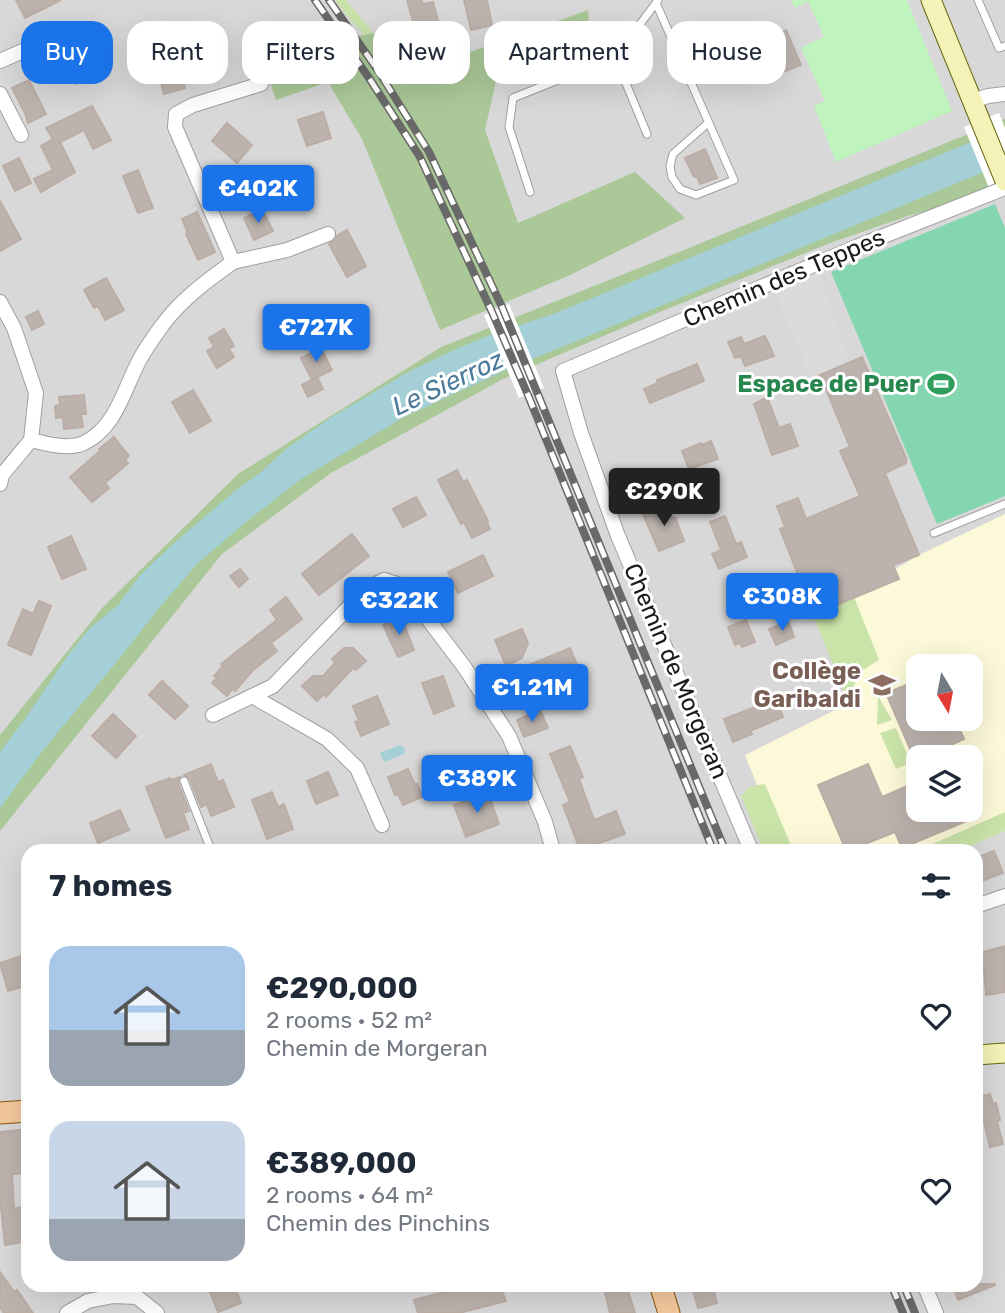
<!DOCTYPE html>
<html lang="en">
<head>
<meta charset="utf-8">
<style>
	body { margin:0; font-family:Rubik,sans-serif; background:#f2f2f3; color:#1f2937; height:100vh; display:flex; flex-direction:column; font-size:26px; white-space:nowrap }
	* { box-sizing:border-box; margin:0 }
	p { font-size:23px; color:#747a83 }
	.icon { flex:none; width:38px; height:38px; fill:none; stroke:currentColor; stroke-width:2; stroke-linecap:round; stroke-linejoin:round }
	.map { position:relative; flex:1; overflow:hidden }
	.drawer { position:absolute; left:21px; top:844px; width:962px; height:448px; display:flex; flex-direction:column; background:#fff; border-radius:21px; box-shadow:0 7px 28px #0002 }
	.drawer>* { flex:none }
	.top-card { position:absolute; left:21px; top:21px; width:964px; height:63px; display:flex; gap:14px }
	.needle { width:46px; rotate:170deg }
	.fabs { position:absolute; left:906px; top:654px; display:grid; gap:14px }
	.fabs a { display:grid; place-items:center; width:77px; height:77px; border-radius:14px; background:#fff; box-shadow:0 7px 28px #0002; font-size:35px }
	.price { position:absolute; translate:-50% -60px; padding:0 16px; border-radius:7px; background:#1a73e8; color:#fff; font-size:23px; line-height:46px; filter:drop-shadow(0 2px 4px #0008) }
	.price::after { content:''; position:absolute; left:50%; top:42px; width:21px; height:16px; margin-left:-10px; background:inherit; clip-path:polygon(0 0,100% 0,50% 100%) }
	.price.active { background:#222; color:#fff }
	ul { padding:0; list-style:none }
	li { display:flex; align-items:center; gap:21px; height:175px; padding:0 28px }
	li span { display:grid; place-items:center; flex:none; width:196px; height:140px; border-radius:21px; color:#555 }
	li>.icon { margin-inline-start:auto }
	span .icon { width:84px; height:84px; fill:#fffc; stroke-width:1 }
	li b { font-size:30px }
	h2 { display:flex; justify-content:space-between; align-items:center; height:84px; padding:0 28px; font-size:30px }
	.chip { padding:0 24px; border-radius:21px; background:#fff; box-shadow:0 7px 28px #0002; font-size:24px; line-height:63px }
	.chip.active { background:#1a73e8; color:#fff }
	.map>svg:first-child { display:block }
	.residential { fill:#d9d8d8; fill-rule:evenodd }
	.education { fill:#fcf9d9; fill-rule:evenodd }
	.grass { fill:#cae3a9 }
	.forest { fill:#aac898 }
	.park { fill:#bff4bf }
	.pitch { fill:#84d6b0 }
	.parking { fill:#dbdbdb }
	.water { fill:#a4cfd7 }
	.pier { fill:#fff }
	.building { fill:#bcb3ae; stroke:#bcada5; stroke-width:2 }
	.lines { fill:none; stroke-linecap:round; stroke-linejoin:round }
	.lane-casing { stroke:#9f9f9f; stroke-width:9 }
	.street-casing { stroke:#9f9f9f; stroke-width:16 }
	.secondary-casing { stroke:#64670c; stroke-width:21 }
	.primary-casing { stroke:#87540b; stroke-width:23 }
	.lane { stroke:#fff; stroke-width:7 }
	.street { stroke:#fff; stroke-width:14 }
	.secondary { stroke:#f4f2b7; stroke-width:19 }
	.primary { stroke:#f4c89d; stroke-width:21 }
	.rail-casing { stroke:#696969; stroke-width:8 }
	.rail { stroke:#fff; stroke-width:5; stroke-dasharray:16; stroke-linecap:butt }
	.labels { text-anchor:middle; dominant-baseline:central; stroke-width:6; stroke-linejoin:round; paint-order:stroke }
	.street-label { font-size:24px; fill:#1b1b1b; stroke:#fff }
	.leisure-label { font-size:24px; font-weight:bold; fill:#27864d; stroke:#fff; text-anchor:end }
	.education-label { font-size:24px; font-weight:bold; fill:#785e54; stroke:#fff; text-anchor:end }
	.water-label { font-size:26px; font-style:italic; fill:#4c7a9b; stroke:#fff }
</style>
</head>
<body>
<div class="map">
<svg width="1005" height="1313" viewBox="0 0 1005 1313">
	<rect width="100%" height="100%" fill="#ece7e1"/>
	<path class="residential" d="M 0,0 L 1005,0 L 1005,1313 L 0,1313 ZM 919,667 L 971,667 L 971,719 L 919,719 ZM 919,758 L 971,758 L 971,810 L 919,810 ZM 28,850 L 976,850 L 976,1284 L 28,1284 Z"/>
	<path class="education" d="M 1005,514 L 1005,831 L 959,850 L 783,850 L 745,755 L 849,703 L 827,609 L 919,555 ZM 919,667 L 971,667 L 971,719 L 919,719 ZM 919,758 L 971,758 L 971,810 L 919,810 Z"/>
	<g class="grass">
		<polygon points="334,0 346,0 373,33 364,35"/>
		<polygon points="854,597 879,660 858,673 849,703 812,613"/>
		<polygon points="878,696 892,720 877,725"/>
		<polygon points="896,728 911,763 896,769 880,733"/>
		<polygon points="765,784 793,850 763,850 741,796 751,786"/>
		<polygon points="1005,812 1005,831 961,850 919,850"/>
	</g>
	<g class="forest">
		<polygon points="588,10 589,23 498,72 485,130 518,223 635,172 685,218 570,275 440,330 362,139 328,82 276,100 266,70 320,25 329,42 373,33 434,65"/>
		<polygon points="1005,119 1005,128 971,142 1005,189 911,215 830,243 655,314 503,379 331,473 222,554 0,831 0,735 103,607 238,474 441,347 684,250"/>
	</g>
	<polygon class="park" points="791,0 907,0 952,111 836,162 814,106 825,101 801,48 824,37 808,1 795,8"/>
	<polygon class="pitch" points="995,204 1005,228 1005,496 937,524 831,272"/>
	<polygon class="parking" points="816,264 848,360 810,376 771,283"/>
	<g class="water">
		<polygon points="1005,128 1005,163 504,371 404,417 301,479 246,522 198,563 159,608 115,664 63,726 37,758 0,808 0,752 25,719 66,658 89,629 118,605 141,574 172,545 235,491 261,472 286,449 330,418 410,371 454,350 490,335 556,313"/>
		<polygon points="293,307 302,325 299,330 293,329 284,312"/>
		<polygon points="400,745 405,748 404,754 384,762 380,753"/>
	</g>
	<g class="pier">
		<polygon points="999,113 1005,128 1005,182 989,188 964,127"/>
		<polygon points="509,304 544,388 519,398 484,315"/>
	</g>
	<g class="building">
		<polygon points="16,0 61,0 25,18"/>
		<polygon points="407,0 421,0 423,4 433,2 441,33 418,39"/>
		<polygon points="464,0 487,0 492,25 471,30"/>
		<polygon points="786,30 801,65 766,79 751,45"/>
		<polygon points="93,31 109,66 88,76 90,78 75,84 68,68 81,61 72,41"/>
		<polygon points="172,54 174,60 178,59 185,88 164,94 155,59"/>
		<polygon points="29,80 46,114 28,123 25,113 12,88"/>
		<polygon points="92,106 111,140 93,149 84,130 60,142 75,172 41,192 34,179 53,170 41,146 53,139 46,128"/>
		<polygon points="323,112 331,138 307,146 298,120"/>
		<polygon points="227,123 252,145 237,163 212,141"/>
		<polygon points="705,149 717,178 700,184 697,176 694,177 685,158"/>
		<polygon points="19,158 31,183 15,191 3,166"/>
		<polygon points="138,170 153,208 138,213 123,176"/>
		<polygon points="0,201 21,239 0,251"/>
		<polygon points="262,209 273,231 254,240 244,218"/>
		<polygon points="197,212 215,252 198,260 186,234 188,233 182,219"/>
		<polygon points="347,230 366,266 347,277 329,244 335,240 337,236"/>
		<polygon points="106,278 124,310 105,320 98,306 94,308 84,290"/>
		<polygon points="38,311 44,324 32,330 26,317"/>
		<polygon points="224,329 234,346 229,349 234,357 217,368 207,351 214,347 209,338"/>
		<polygon points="765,336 774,356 745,366 741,356 735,358 728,342 741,337 744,344"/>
		<polygon points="321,348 332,370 312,380 301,358"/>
		<polygon points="862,357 906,458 906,463 885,473 919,555 893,565 899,579 827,609 821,595 808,600 780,529 785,527 777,506 798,498 806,519 860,496 840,451 850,447 820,375"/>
		<polygon points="697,364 704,381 650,403 644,389 658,383 657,380"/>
		<polygon points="317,377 323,389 308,397 302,385"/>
		<polygon points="193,390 211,421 190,433 172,402"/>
		<polygon points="84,395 86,414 81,414 83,427 64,429 63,417 56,418 55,406 60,405 59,397"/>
		<polygon points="767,397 779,428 790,424 798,446 772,455 754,404"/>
		<polygon points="114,437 129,456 125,459 128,463 105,483 109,488 92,502 70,477 100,451 99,449"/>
		<polygon points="711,441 718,459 689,469 682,451 701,443 702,445"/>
		<polygon points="457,470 463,482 467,480 488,521 487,522 490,529 472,538 464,522 461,524 438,480"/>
		<polygon points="416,497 426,515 403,527 393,509"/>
		<polygon points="666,504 672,518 675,517 684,541 659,551 643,514"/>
		<polygon points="725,516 736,544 741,542 747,557 719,569 712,554 721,550 710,522"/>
		<polygon points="352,534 369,556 319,595 302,574"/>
		<polygon points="71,536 86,569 62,579 48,547"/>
		<polygon points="483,555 493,576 458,593 448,572"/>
		<polygon points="240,569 248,579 239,587 230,576"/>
		<polygon points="286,597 302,619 271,643 277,651 253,670 235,691 232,689 227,696 212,683 217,678 214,676 223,666 221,664 277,620 270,610"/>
		<polygon points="39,601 51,606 31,655 8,645 23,609 33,614"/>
		<polygon points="401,617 414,650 398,657 383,625"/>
		<polygon points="746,620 755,642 742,647 740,643 735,645 728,627"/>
		<polygon points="788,621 794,637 776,645 769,629"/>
		<polygon points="522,629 528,643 522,658 506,666 495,640"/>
		<polygon points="344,648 353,648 366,661 356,670 353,668 326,697 324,694 317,701 302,686 313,676 323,676 335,663 332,659"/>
		<polygon points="570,648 578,667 574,668 578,677 551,688 547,679 532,685 524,667"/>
		<polygon points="443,676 454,706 434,714 422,683"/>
		<polygon points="919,680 919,719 955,719 964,739 935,752 938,758 914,758 886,693"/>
		<polygon points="162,681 188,706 175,719 149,695"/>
		<polygon points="377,696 389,724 361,736 355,722 359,721 353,706"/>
		<polygon points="776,699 783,717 750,731 752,734 733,742 724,719"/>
		<polygon points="540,710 548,728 524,737 517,720"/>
		<polygon points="113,714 136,736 116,758 92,736"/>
		<polygon points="570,746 583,777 579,779 594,820 616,811 625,834 580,850 563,805 570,802 550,754"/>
		<polygon points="211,764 218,782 223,780 234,807 211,816 207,804 201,807 190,779 184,775"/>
		<polygon points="868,764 882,797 919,781 919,810 965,810 969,820 902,848 895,832 850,850 846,850 818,785"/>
		<polygon points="408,769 415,785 417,784 422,797 403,805 398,794 395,795 388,777"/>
		<polygon points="328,772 338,795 316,804 307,781"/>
		<polygon points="180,777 178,783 189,811 183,813 189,829 166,838 146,787 170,778 171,780"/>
		<polygon points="272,792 278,807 284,804 293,829 267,839 252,800"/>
		<polygon points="488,793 499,824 466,837 454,805"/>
		<polygon points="120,810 129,830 98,843 90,823"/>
		<polygon points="994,851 1003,873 976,883 976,858"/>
		<polygon points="1005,946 1005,992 986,995 984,969 976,972 976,954"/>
		<polygon points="25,955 28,965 28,985 8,991 0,963"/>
		<polygon points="990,1094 993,1104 996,1103 1000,1120 997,1121 1003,1144 990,1147 984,1122 982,1122 978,1107 981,1107 979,1097"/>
		<polygon points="28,1129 28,1173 12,1174 14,1209 28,1205 28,1241 5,1245 0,1198 0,1132"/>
		<polygon points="0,1272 14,1292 17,1290 33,1313 4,1313 0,1308"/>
		<polygon points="207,1284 234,1284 241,1303 218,1312"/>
		<polygon points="474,1284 499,1284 506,1301 459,1313 418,1313 414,1300"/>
		<polygon points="603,1284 626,1284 635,1313 610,1313"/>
		<polygon points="691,1284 712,1284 717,1303 698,1308"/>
		<polygon points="953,1284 995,1284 995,1285 958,1300"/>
	</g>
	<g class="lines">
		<defs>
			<g id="lane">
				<polyline points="658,0 656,3 734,180 696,195 680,189 672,177 670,166 673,154 708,123"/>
				<polyline points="978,0 999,48 1005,46"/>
				<polyline points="615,57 647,134"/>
				<polyline points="530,192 509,127 513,98 615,57 656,3"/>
				<polyline points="934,533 1005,504"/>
				<polyline points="184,781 211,850"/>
			</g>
			<g id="street">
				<polyline points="0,61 41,43"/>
				<polyline points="0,94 21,135"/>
				<polyline points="973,101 988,96 1005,94"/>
				<polyline points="233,262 287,250 328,234"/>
				<polyline points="0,302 14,328 36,393 31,440 2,475 0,484"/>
				<path d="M 31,440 C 47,444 68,450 84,443 C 117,427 124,388 140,359 C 147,346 156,334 164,323 C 183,298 208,280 233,262 L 175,127 L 176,114 L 193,105 L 261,84"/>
				<polyline points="252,696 327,739 357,768 382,825"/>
				<polyline points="213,715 273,686 366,589 384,580 403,586 465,668 509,736 545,822 553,850"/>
				<polyline points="751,850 618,536 581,433 563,371 856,247 1005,188"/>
				<polyline points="976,906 1005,896"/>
				<polyline points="924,1284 936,1313"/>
				<polyline points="67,1313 88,1301 114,1296 137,1297 157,1313"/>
			</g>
			<g id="secondary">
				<polyline points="931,0 1005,181"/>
				<polyline points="976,1055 1005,1053"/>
			</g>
			<g id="primary">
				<polyline points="0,1113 28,1111"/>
				<polyline points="660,1284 669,1313"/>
			</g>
		</defs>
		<use href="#lane" class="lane-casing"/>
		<use href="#street" class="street-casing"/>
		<use href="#secondary" class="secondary-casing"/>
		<use href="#primary" class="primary-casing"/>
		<use href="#lane" class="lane"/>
		<use href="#street" class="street"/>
		<use href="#secondary" class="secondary"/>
		<use href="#primary" class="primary"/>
		<defs>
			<g id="rail">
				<polyline points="315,0 369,78 420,157 492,312 528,395 713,850"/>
				<polyline points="329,0 379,72 429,152 502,307 725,850"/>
				<polyline points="891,1284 903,1313"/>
				<polyline points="903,1284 915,1313"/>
			</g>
		</defs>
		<use href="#rail" class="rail-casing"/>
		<use href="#rail" class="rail"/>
	</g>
	<defs>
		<symbol id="stadium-bare" viewBox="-9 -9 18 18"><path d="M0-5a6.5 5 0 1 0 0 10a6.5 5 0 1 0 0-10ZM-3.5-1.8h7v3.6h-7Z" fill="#2e9e5b" stroke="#fff" stroke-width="2.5" paint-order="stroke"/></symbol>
		<symbol id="school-bare" viewBox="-9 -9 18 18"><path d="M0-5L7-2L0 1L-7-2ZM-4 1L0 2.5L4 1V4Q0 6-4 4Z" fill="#8d6e63" stroke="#fff" stroke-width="2.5" paint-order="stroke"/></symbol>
	</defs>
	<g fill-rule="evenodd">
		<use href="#stadium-bare" x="922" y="365" width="38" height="38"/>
		<use href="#school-bare" x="863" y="666" width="38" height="38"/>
	</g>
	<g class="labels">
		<g class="street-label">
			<text transform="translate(784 278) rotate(-23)">Chemin des Teppes</text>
			<text transform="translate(676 671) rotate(67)">Chemin de Morgeran</text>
		</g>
		<g class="leisure-label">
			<text x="920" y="384">Espace de Puer</text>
		</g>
		<g class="education-label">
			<text x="861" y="671">Collège<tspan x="861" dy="28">Garibaldi</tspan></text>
		</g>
		<g class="water-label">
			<text transform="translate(448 383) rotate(-25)">Le Sierroz</text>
		</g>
	</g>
</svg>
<div class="fabs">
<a><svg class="needle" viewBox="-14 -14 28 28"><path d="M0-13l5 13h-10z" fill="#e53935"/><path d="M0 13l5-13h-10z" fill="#747a83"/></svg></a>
<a><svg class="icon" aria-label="layers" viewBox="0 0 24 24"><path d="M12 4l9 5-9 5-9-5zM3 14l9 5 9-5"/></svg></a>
</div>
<b class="price" style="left:258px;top:225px">€402K</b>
<b class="price" style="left:316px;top:364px">€727K</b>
<b class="price active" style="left:664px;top:528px">€290K</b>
<b class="price" style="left:782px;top:633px">€308K</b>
<b class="price" style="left:399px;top:637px">€322K</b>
<b class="price" style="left:532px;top:724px">€1.21M</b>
<b class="price" style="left:477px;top:815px">€389K</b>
<div class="top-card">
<a class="chip active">Buy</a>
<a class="chip">Rent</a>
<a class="chip">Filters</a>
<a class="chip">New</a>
<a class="chip">Apartment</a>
<a class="chip">House</a>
</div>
<section class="drawer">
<h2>7 homes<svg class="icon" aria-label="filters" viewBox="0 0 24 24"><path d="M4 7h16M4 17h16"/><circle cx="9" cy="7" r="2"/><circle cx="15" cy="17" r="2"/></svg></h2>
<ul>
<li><span style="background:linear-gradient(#a9c7e8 60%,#9aa5b1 0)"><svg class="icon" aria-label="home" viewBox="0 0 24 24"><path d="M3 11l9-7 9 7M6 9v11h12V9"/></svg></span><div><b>€290,000</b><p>2 rooms · 52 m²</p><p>Chemin de Morgeran</p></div><svg class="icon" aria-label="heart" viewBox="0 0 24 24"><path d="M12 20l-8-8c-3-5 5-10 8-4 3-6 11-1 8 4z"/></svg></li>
<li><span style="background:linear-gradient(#c9d6e8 70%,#9aa5b1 0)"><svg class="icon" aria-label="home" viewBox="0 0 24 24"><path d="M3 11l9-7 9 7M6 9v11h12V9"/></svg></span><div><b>€389,000</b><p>2 rooms · 64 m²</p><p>Chemin des Pinchins</p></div><svg class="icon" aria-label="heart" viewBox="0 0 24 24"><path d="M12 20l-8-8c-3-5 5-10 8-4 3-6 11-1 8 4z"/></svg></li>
</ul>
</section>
</div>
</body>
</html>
